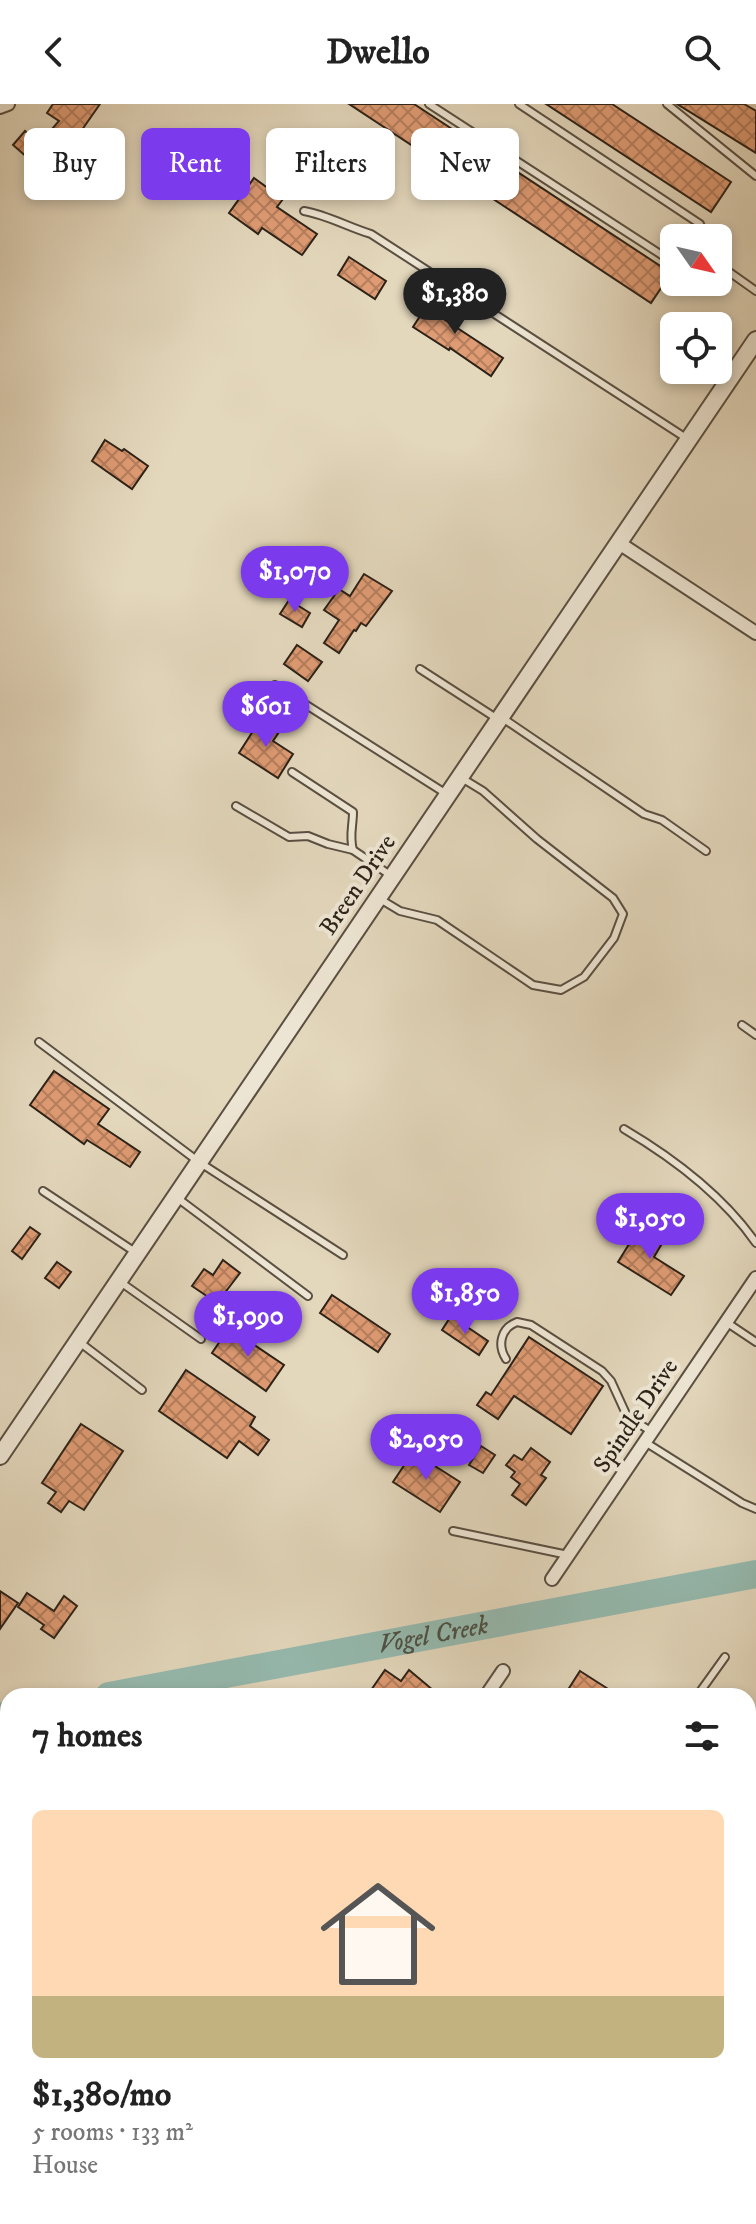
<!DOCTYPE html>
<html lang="en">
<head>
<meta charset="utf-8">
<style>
	body { margin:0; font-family:"IM FELL DW Pica",serif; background:#f6f6f6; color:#222; height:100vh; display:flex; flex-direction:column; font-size:30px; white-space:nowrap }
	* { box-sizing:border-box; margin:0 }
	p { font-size:26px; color:#767676 }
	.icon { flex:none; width:44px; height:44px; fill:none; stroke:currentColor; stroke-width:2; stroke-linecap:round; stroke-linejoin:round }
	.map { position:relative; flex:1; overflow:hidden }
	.sheet { position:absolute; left:0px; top:1584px; width:756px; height:536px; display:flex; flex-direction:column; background:#fff; border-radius:24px 24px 0 0; box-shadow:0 4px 12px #0003 }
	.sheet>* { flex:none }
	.banner { position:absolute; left:24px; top:24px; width:708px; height:72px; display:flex; gap:16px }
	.needle { width:52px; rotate:124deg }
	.controls { position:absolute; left:660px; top:120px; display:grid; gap:16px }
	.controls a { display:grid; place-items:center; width:72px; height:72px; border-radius:12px; background:#fff; box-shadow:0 4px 12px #0003; font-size:40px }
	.price { position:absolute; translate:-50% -68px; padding:0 18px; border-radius:28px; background:#7c3aed; color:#fff; font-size:26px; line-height:52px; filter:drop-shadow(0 2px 4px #0008) }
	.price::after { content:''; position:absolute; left:50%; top:48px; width:24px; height:18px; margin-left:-12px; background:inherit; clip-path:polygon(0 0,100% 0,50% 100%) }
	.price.current { background:#222; color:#fff }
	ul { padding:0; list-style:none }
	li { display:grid; align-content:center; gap:16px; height:424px; padding:0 32px }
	li span { display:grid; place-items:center; height:248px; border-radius:12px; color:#555 }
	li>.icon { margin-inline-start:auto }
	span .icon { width:144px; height:144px; fill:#fffc; stroke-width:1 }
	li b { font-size:34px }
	h2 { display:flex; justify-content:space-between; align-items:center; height:96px; padding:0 32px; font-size:34px }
	.pill { padding:0 28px; border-radius:12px; background:#fff; box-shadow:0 4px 12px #0003; font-size:28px; line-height:72px }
	.pill.current { background:#7c3aed; color:#fff }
	header { display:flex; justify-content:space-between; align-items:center; height:104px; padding:0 32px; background:#fff; font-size:36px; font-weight:800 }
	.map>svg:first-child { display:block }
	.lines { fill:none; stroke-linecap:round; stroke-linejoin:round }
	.river { stroke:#95baaf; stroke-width:28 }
	.building { fill:url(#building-cross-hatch); stroke:#2c2218; stroke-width:2 }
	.service-casing { stroke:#5a4f41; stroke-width:10 }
	.minor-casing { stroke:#5a4f41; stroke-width:16 }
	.tertiary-casing { stroke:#5a4f41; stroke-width:20 }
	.service { stroke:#ede5d3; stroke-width:6 }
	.minor { stroke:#ede5d3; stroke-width:12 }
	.tertiary { stroke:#ede5d3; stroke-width:16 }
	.labels { text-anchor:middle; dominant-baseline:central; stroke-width:8; stroke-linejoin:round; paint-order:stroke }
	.street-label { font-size:24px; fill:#2c2218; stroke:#ede5d3 }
	.water-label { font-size:26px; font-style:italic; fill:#4c5045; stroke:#ede5d3 }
</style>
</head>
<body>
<header><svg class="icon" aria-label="back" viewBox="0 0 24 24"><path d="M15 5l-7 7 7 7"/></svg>Dwello<svg class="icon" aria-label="search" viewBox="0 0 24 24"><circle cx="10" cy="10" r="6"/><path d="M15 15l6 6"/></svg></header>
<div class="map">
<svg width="756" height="2120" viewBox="0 0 756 2120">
	<defs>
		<pattern id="building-cross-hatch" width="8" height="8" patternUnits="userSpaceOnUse" patternTransform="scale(2)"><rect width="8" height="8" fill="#df9b73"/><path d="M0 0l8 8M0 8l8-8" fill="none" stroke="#b57e5d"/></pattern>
	</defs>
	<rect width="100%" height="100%" fill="#e3d7bc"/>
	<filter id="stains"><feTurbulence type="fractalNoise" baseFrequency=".0025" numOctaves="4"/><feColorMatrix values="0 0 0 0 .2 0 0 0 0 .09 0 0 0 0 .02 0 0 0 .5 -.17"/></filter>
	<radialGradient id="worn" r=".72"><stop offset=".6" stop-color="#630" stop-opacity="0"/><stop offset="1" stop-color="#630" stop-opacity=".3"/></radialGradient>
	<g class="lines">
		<g class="river">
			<path id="s1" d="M 109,1592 L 756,1470"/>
			<polyline points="0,1613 8,1611"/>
		</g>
	</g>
	<g class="building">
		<polygon points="53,0 100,0 70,43 76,48 52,75 13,41 25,27 39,40 59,17 47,9"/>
		<polygon points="349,0 414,0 671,169 651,199"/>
		<polygon points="546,0 612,0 731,78 711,108"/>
		<polygon points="677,0 744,0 756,7 756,49"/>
		<polygon points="254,74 283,95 277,103 317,130 302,151 262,124 258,130 229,109"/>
		<polygon points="349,153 386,177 375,195 338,171"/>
		<polygon points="437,186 450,194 439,212 503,254 491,272 450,244 449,246 413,223"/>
		<polygon points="105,336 122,347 124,345 148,362 132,385 92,357"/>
		<polygon points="364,470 392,487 366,522 361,519 356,527 354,526 339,549 324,539 339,516 324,506 339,485 350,492"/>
		<polygon points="289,496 310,509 302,523 280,510"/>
		<polygon points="297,541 322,558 308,577 284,560"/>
		<polygon points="262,613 281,625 273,637 293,650 278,674 239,649"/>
		<polygon points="54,967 109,1005 98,1020 140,1048 130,1063 87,1036 84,1040 30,1001"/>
		<polygon points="641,1121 664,1136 654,1153 684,1172 671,1191 618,1158"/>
		<polygon points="30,1123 40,1130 22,1155 12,1147"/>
		<polygon points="223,1156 240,1169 217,1199 192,1182 204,1165 213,1171"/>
		<polygon points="57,1158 71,1168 59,1184 45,1174"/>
		<polygon points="332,1191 390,1230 378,1248 320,1209"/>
		<polygon points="451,1212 488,1237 479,1251 442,1226"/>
		<polygon points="229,1224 284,1261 266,1287 212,1249"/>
		<polygon points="529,1233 603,1282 571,1330 514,1292 498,1315 477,1301 486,1288 491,1291"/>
		<polygon points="186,1266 255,1313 250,1322 269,1336 258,1351 239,1337 227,1354 159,1307"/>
		<polygon points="81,1320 123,1347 84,1406 69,1397 61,1408 48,1399 56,1388 42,1379"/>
		<polygon points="481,1342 495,1351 483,1369 469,1361"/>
		<polygon points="531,1344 550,1358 541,1371 546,1374 526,1401 512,1391 520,1380 511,1373 515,1368 506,1361 514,1351 522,1356"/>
		<polygon points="413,1348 460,1378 440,1408 393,1378"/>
		<polygon points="0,1487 18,1499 0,1525"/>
		<polygon points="27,1489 54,1507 64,1492 77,1502 54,1534 41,1525 44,1521 18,1503"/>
		<polygon points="385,1566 401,1577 409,1566 440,1592 367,1592"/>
		<polygon points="580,1567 619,1592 564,1592"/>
	</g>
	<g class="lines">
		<defs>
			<g id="service">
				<polyline points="429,0 674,159"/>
				<polyline points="519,0 700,120 705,134"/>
				<polyline points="667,0 756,72"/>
				<path d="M 304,107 C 327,111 348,123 371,130 L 686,334"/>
				<polyline points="718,160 756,187"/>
				<polyline points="420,565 496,614"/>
				<polyline points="275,581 445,689"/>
				<polyline points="501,613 644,710 662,716 706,747"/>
				<path d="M 292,668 L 353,708 C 353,722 349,732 353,746 L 390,771"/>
				<polyline points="236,702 289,733 308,732 328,740 353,746"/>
				<polyline points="380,795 400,807 437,816 533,881 561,886 584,873 614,834 623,810 613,794 537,735 483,687 460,673"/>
				<polyline points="742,921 756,931"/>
				<polyline points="39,938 199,1058 343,1151"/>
				<path d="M 624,1025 C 673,1054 724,1093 756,1139"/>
				<polyline points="43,1087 135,1148"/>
				<polyline points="176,1093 308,1192"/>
				<polyline points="119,1177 201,1235"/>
				<polyline points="726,1218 756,1238"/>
				<polyline points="78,1237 142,1286"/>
				<path d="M 506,1255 C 497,1241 501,1224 517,1218 L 531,1221 L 602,1267 L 611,1277 L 627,1312 L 652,1328"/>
				<polyline points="645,1338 742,1399 756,1405"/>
				<polyline points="453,1427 568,1451"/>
				<polyline points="697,1592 725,1553"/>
				<polyline points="748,1924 756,1925"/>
				<polyline points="0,1944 8,1931"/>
				<polyline points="0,2058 8,2063"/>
				<polyline points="36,2120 37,2112"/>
				<polyline points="582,2120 585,2112"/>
			</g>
			<g id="minor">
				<polyline points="0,3 8,0"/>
				<polyline points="619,439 756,529"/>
				<polyline points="552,1475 756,1174"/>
				<polyline points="486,1592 503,1567"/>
				<polyline points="128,2120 133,2112"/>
				<polyline points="747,2120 756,2107"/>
			</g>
			<polyline id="tertiary" points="0,1352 756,236"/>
		</defs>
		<use href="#service" class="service-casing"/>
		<use href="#minor" class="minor-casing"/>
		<use href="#tertiary" class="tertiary-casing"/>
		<use href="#service" class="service"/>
		<use href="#minor" class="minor"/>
		<use href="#tertiary" class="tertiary"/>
	</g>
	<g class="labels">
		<g class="street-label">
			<text transform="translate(358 781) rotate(-56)">Breen Drive</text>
			<text transform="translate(636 1312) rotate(-56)">Spindle Drive</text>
		</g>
		<g class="water-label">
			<text stroke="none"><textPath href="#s1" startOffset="330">Vogel Creek</textPath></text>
		</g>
	</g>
	<rect width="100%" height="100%" filter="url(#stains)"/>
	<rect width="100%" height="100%" fill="url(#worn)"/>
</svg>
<div class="controls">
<a><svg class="needle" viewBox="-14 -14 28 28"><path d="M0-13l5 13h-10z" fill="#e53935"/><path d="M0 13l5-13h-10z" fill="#767676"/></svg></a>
<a><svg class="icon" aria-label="locate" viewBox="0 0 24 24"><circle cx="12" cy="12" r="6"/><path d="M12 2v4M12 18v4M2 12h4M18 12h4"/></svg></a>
</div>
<b class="price current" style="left:455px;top:232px">$1,380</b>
<b class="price" style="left:295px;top:510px">$1,070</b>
<b class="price" style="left:266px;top:645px">$601</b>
<b class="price" style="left:650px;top:1157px">$1,050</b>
<b class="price" style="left:465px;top:1232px">$1,850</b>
<b class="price" style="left:248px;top:1255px">$1,090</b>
<b class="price" style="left:426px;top:1378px">$2,050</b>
<div class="banner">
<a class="pill">Buy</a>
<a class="pill current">Rent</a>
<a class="pill">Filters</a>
<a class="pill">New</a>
</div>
<section class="sheet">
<h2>7 homes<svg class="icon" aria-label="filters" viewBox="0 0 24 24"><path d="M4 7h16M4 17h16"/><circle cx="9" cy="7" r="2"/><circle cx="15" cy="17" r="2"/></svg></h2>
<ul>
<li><span style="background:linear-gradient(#ffd9b3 75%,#c2b280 0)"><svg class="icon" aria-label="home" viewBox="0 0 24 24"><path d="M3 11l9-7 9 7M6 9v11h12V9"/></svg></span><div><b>$1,380/mo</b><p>5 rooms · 133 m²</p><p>House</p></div></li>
</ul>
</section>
</div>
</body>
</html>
